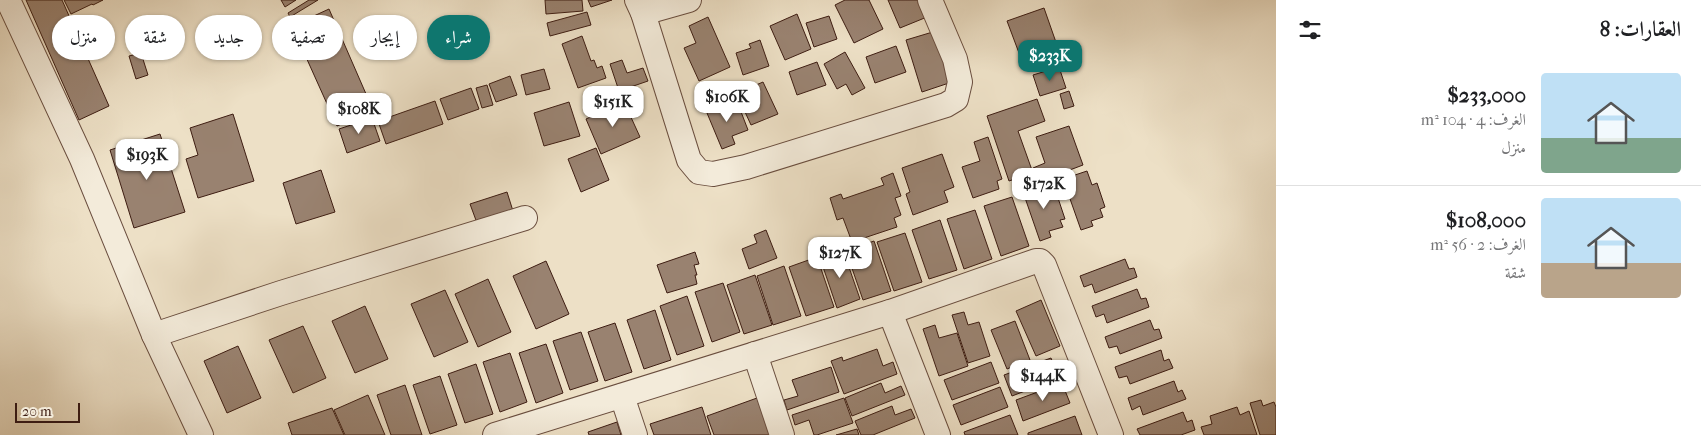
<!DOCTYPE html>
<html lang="ar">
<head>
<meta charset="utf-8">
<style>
	body { margin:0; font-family:"IM FELL French Canon",Amiri,serif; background:#f6f6f6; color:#202124; direction:rtl; height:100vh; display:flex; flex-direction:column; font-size:19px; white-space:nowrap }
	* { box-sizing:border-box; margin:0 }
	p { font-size:16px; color:#757577 }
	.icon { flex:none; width:28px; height:28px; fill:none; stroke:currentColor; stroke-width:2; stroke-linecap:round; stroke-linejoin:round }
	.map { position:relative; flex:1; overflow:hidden; direction:ltr }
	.side { display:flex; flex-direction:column; background:#fff; width:425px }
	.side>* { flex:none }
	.banner { position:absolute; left:15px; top:15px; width:475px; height:45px; direction:rtl; display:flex; gap:10px }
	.scale { position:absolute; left:15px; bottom:12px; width:65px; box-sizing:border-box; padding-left:5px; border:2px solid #3e1d12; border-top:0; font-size:14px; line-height:18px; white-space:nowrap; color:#3e1d12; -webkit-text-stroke:4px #f3ebda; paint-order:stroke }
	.price { position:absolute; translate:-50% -42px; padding:0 11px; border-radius:10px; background:#fff; color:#222; font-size:16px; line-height:32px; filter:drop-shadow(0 1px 2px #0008) }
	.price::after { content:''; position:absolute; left:50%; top:30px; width:15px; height:11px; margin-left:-8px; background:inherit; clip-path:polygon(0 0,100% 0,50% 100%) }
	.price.current { background:#0f766e; color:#fff }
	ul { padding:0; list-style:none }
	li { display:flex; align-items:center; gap:15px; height:125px; padding:0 20px }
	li+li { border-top:1px solid #e0e0e0 }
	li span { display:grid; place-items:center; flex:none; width:140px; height:100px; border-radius:5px; color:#555 }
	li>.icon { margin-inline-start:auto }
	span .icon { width:60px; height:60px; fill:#fffc; stroke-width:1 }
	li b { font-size:21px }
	h2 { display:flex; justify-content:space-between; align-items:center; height:60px; padding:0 20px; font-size:21px }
	.pill { padding:0 18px; border-radius:22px; background:#fff; box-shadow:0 1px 4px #0004; font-size:18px; line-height:45px }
	.pill.current { background:#0f766e; color:#fff }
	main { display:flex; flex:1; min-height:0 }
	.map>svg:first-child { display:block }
	.building { fill:#998270; stroke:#3e1d12 }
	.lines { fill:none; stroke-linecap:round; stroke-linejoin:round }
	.street-casing { stroke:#6a4e3f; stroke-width:26 }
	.street { stroke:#f3ebda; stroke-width:24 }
</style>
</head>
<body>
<main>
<section class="side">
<h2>العقارات: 8<svg class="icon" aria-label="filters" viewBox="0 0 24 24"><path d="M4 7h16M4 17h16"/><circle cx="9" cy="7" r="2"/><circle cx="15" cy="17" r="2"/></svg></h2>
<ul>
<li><span style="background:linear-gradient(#bfe0f5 65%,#7fa58c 0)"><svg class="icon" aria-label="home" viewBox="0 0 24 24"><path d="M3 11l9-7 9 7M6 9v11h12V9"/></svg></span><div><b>$233,000</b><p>الغرف: 4 · 104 m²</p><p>منزل</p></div></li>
<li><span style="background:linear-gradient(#bfe0f5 65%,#b9a48a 0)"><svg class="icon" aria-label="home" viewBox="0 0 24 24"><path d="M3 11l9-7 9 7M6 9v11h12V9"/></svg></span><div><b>$108,000</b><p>الغرف: 2 · 56 m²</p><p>شقة</p></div></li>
</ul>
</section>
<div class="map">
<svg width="1276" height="435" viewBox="0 0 1276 435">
	<rect width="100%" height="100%" fill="#ede0c6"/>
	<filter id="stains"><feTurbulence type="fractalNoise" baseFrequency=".004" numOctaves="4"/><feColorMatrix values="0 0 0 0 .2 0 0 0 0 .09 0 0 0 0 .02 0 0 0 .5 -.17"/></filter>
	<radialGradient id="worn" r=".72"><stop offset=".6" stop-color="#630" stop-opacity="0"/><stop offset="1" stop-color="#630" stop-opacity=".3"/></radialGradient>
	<g class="building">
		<polygon points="26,0 62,0 109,106 79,120"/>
		<polygon points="64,0 103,0 93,5 92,4 71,14"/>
		<polygon points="281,0 296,0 285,7"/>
		<polygon points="309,0 318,0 290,17 288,13"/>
		<polygon points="545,0 582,0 583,11 546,14"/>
		<polygon points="588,0 612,0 591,7"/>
		<polygon points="845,0 869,0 883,29 854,43 835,5"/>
		<polygon points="888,0 920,0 927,17 900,28"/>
		<polygon points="1044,8 1058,48 1022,61 1007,21"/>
		<polygon points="329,9 373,110 337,126 292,26"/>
		<polygon points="587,12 591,25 550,36 547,23"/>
		<polygon points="797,14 811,49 785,60 770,26"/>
		<polygon points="829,16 837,39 814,47 806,23"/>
		<polygon points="708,17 730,67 699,81 684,48 696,43 689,26"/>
		<polygon points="936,31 952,82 922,92 906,40"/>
		<polygon points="582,36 591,61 594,60 597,68 602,66 606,78 578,88 562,44"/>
		<polygon points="760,40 769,66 743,75 736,53 751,48 749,44"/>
		<polygon points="896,46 906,72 875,83 866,57"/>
		<polygon points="845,52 865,88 852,95 846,84 837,89 824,64"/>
		<polygon points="141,53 148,75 136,79 129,56"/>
		<polygon points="622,60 627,73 643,68 648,81 619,91 610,64"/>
		<polygon points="817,62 826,85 797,95 789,72"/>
		<polygon points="1059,67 1066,88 1040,96 1033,75"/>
		<polygon points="544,69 550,89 526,95 521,75"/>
		<polygon points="510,76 517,95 496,102 489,84"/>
		<polygon points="763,82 778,114 751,125 740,101 752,96 749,88"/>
		<polygon points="487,85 493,105 482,108 476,88"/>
		<polygon points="471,88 479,109 448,120 440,99"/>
		<polygon points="1069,91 1074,106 1064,109 1060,94"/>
		<polygon points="728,97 731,106 738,104 748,130 732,136 735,144 722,149 707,113 721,108 719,101"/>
		<polygon points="1037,99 1045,121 1018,131 1033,173 1009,181 987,116"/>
		<polygon points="435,101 443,124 386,144 378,121"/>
		<polygon points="569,102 580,136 544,146 534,113"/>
		<polygon points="624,102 640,137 601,154 586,119"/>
		<polygon points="233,114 254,181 198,198 186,159 198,155 190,128"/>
		<polygon points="372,118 380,141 347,153 339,129"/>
		<polygon points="1069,126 1083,165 1038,182 1033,168 1045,163 1036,137"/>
		<polygon points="160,134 185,212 134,228 110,150"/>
		<polygon points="988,137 1002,179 997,181 999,189 973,198 962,167 980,161 974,142"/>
		<polygon points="596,148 609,180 581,192 568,159"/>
		<polygon points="942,154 954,187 944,191 948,202 913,215 906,194 910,192 902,168"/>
		<polygon points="321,170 335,212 296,224 283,183"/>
		<polygon points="1087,171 1092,185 1097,183 1105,207 1100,209 1103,217 1091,221 1093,226 1081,230 1063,179"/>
		<polygon points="893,173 901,196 895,198 901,215 894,218 897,227 852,242 843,218 837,220 830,198 841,194 843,199 884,185 881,178"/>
		<polygon points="1048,183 1053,197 1057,195 1065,219 1060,220 1063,227 1049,231 1051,237 1040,241 1023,192"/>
		<polygon points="507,192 513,211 477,223 470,204"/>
		<polygon points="1012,197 1029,246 1001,256 984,206"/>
		<polygon points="975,210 992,259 964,269 947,219"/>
		<polygon points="940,220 957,270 929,279 912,230"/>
		<polygon points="766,230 777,258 749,269 742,249 757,243 754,235"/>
		<polygon points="905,233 922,282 894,291 877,242"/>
		<polygon points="874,241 891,291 863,300 846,251"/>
		<polygon points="843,250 860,299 837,308 820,258"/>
		<polygon points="695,252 699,264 694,265 697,275 695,275 697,284 667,293 657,265"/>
		<polygon points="817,257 834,307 806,316 789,267"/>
		<polygon points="1125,259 1129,269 1134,268 1137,277 1095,293 1092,284 1084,287 1080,276"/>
		<polygon points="546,261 569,314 536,329 513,276"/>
		<polygon points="784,266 801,316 773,325 757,276"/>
		<polygon points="755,275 772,325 744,334 727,285"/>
		<polygon points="488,279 511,332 478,347 455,294"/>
		<polygon points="723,283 740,332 712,342 695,292"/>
		<polygon points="1137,289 1141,299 1146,298 1149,307 1107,323 1104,314 1096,317 1092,306"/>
		<polygon points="445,290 468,342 434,357 411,304"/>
		<polygon points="687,296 704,346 677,355 660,306"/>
		<polygon points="1041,300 1060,346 1036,356 1016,311"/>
		<polygon points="365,306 388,359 355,373 332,321"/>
		<polygon points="655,310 671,360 644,369 627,320"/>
		<polygon points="964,312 968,325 979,322 990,356 968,363 952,315"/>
		<polygon points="1150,320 1154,330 1159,329 1162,338 1120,354 1117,346 1109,348 1105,337"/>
		<polygon points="1015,321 1030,360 1007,369 991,330"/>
		<polygon points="615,323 632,372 605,381 588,332"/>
		<polygon points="935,325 939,338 957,333 968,366 939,376 923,329"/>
		<polygon points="303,326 326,378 293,393 269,340"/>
		<polygon points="581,332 598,381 570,390 553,341"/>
		<polygon points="546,344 563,393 536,403 519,353"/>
		<polygon points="238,346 261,398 227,413 204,361"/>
		<polygon points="877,349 883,366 893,362 897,374 844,394 831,361 842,357 843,361"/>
		<polygon points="1161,350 1164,361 1169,359 1173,368 1130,384 1127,376 1119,378 1115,367"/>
		<polygon points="510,353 527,402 500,412 483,362"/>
		<polygon points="1051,358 1059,378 1012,396 1004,375"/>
		<polygon points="991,362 999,383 952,400 944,380"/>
		<polygon points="476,364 493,414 465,423 448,374"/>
		<polygon points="831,367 839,392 787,410 784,400 798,396 792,380"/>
		<polygon points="440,376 457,425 430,434 413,385"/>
		<polygon points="1174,381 1178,392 1182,390 1186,399 1143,415 1140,406 1132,410 1128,398"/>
		<polygon points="881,383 885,393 901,386 905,395 852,416 845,398"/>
		<polygon points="1062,383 1070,403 1023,421 1016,400"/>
		<polygon points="405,385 422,435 391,435 377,395"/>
		<polygon points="1000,387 1008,407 961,425 953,405"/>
		<polygon points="368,395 385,435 345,435 334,410"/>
		<polygon points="757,398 770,435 714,435 707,416"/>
		<polygon points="844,398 853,423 817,435 814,435 809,420 795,425 792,415"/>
		<polygon points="1261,400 1263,406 1274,402 1276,407 1276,435 1260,435 1250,403"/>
		<polygon points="892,406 895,415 911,409 915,418 873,435 861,435 855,421"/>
		<polygon points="702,407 711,435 654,435 650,424"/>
		<polygon points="1237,407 1240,415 1249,411 1257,435 1204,435 1201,427 1212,424 1210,416"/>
		<polygon points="332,408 344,435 292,435 288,423"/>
		<polygon points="1183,412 1187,422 1192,420 1195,430 1181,435 1140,435 1137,429"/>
		<polygon points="1010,415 1018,435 965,435 964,432"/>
		<polygon points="1075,416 1082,435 1028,435 1028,433"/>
		<polygon points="617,422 621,435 589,435 588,432"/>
		<polygon points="857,429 859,435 836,435"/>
	</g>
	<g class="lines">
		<defs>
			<g id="street">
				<polyline points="8,0 82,159 154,335 201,435"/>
				<polyline points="637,0 643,13 689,160 699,172 713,174 746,167 946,105 956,99 960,82 955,59 930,0"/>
				<polyline points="643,13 689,0"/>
				<polyline points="890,312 938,435"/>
				<polyline points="154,335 281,293 525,218"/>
				<polyline points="755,354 782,435"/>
				<polyline points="622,396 635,435"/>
				<polyline points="495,435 890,312 1036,261 1040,261 1044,265 1111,435"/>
			</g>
		</defs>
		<use href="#street" class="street-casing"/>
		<use href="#street" class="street"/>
	</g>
	<rect width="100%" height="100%" filter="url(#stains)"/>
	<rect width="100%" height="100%" fill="url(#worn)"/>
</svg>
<div class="scale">20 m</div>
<b class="price current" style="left:1050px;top:82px">$233K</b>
<b class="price" style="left:727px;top:123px">$106K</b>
<b class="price" style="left:613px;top:128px">$151K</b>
<b class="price" style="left:359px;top:135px">$108K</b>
<b class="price" style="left:147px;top:181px">$193K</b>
<b class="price" style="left:1044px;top:210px">$172K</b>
<b class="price" style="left:840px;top:279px">$127K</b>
<b class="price" style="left:1043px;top:402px">$144K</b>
<div class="banner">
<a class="pill current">شراء</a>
<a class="pill">إيجار</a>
<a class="pill">تصفية</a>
<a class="pill">جديد</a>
<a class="pill">شقة</a>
<a class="pill">منزل</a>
</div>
</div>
</main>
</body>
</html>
